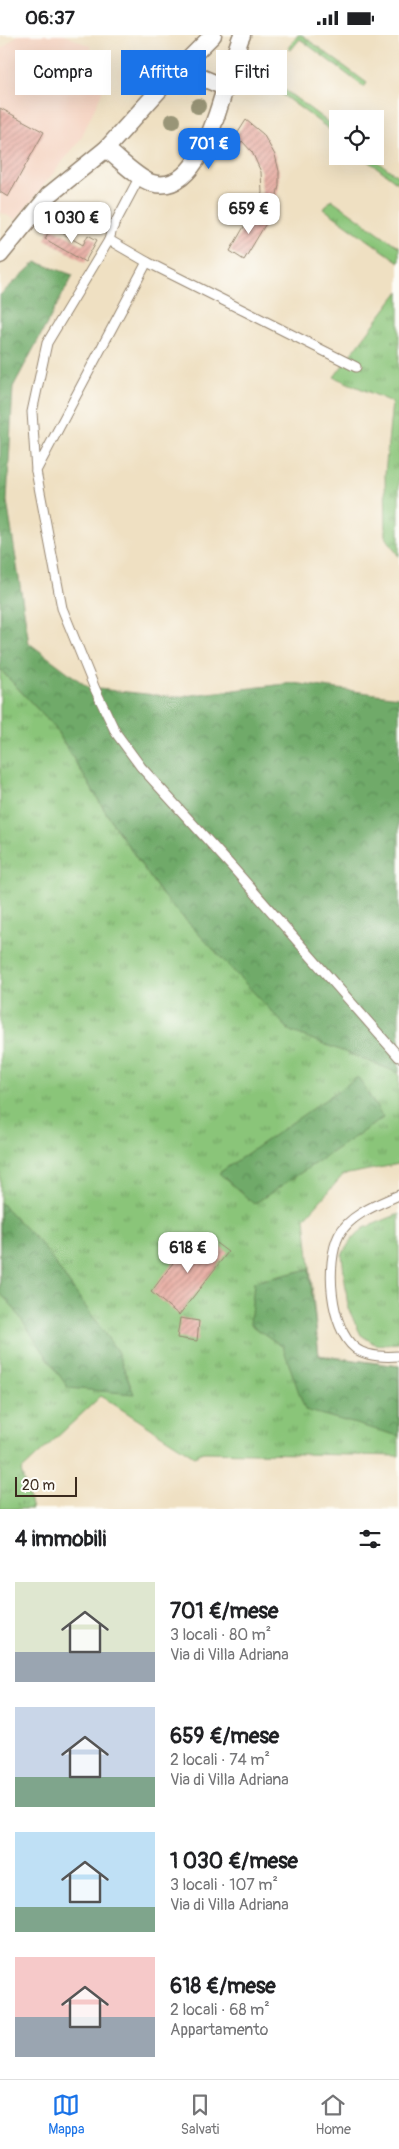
<!DOCTYPE html>
<html lang="it">
<head>
<meta charset="utf-8">
<style>
	body { margin:0; font-family:Pangolin,sans-serif; background:#f6f6f6; color:#202124; height:100vh; display:flex; flex-direction:column; font-size:19px; white-space:nowrap }
	* { box-sizing:border-box; margin:0 }
	p { font-size:16px; color:#757577 }
	.icon { flex:none; width:28px; height:28px; fill:none; stroke:currentColor; stroke-width:2; stroke-linecap:round; stroke-linejoin:round }
	.map { position:relative; height:1474px; overflow:hidden }
	.side { display:flex; flex-direction:column; background:#fff; flex:1 }
	.side>* { flex:none }
	.guide { position:absolute; left:15px; top:15px; width:370px; height:45px; display:flex; gap:10px }
	.buttons { position:absolute; left:329px; top:75px; display:grid; gap:10px }
	.buttons a { display:grid; place-items:center; width:55px; height:55px; border-radius:0px; background:#fff; box-shadow:0 5px 20px #0002; font-size:25px }
	.scale { position:absolute; left:15px; bottom:12px; width:62px; box-sizing:border-box; padding-left:5px; border:2px solid #3b2a1e; border-top:0; font-size:14px; line-height:18px; white-space:nowrap; color:#3b2a1e; -webkit-text-stroke:4px #fdfcf7; paint-order:stroke }
	.price { position:absolute; translate:-50% -42px; padding:0 11px; border-radius:10px; background:#fff; color:#222; font-size:16px; line-height:32px; filter:drop-shadow(0 1px 2px #0008) }
	.price::after { content:''; position:absolute; left:50%; top:30px; width:15px; height:11px; margin-left:-8px; background:inherit; clip-path:polygon(0 0,100% 0,50% 100%) }
	.price.selected { background:#1a73e8; color:#fff }
	ul { padding:0; list-style:none }
	li { display:flex; align-items:center; gap:15px; height:125px; padding:0 15px }
	li span { display:grid; place-items:center; flex:none; width:140px; height:100px; border-radius:0px; color:#555 }
	li>.icon { margin-inline-start:auto }
	span .icon { width:60px; height:60px; fill:#fffc; stroke-width:1 }
	li b { font-size:21px }
	h2 { display:flex; justify-content:space-between; align-items:center; height:60px; padding:0 15px; font-size:21px }
	.chip { padding:0 18px; border-radius:0px; background:#fff; box-shadow:0 5px 20px #0002; font-size:18px; line-height:45px }
	.chip.selected { background:#1a73e8; color:#fff }
	.status { display:flex; justify-content:space-between; align-items:center; height:35px; padding:0 25px; background:#fff; direction:ltr }
	.status svg { height:14px; fill:currentColor }
	.tab-bar { display:flex; justify-content:space-around; align-items:center; height:70px; border-top:1px solid #e0e0e0; background:#fff; font-size:14px; color:#757577 }
	.tab-bar a { display:grid; justify-items:center; gap:2px }
	.tab-bar .selected { color:#1a73e8 }
	.map>svg:first-child { display:block }
	.built { fill:#f5d3c1 }
	.grass { fill:url(#grass-tufts); stroke:#62784c }
	.forest { fill:url(#forest-crowns); stroke:#556a44 }
	.building { fill:url(#building-hatch) }
	.lines { fill:none; stroke-linecap:round; stroke-linejoin:round }
	.service-casing { stroke:#958570; stroke-width:11 }
	.minor-casing { stroke:#958570; stroke-width:19 }
	.service { stroke:#fff; stroke-width:9 }
	.minor { stroke:#fff; stroke-width:16 }
	.tree { fill:#999577 }
</style>
</head>
<body>
<div class="status"><b>06:37</b><svg viewBox="0 0 49 12"><path d="M0 12V9h3v3zM5 12V6h3v6zM10 12V3h3v9zM15 12V0h3v12zM26 1h20v11H26zM47 4h2v5h-2z"/></svg></div>
<div class="map">
<svg width="399" height="1474" viewBox="0 0 399 1474">
	<defs>
		<pattern id="grass-tufts" width="24" height="20" patternUnits="userSpaceOnUse" patternTransform="scale(1.25)"><rect width="24" height="20" fill="#8ac579"/><path d="M3 7l-1-3M5 7V3M7 7l1-3M15 17l-1-3M17 17v-4M19 17l1-3" fill="none" stroke="#72a063"/></pattern>
		<pattern id="forest-crowns" width="20" height="18" patternUnits="userSpaceOnUse" patternTransform="scale(1.25)"><rect width="20" height="18" fill="#6faa69"/><path d="M2 6a3 3 0 1 1 6 0M12 15a3 3 0 1 1 6 0" fill="none" stroke="#5c8b56"/></pattern>
		<pattern id="building-hatch" width="6" height="6" patternUnits="userSpaceOnUse" patternTransform="scale(1.25)"><rect width="6" height="6" fill="#e7aaa0"/><path d="M-1 1l2-2M0 6l6-6M5 7l2-2" fill="none" stroke="#bc8b82"/></pattern>
	</defs>
	<rect width="100%" height="100%" fill="#fdfcf7"/>
	<filter id="ink" filterUnits="userSpaceOnUse"><feTurbulence type="fractalNoise" baseFrequency=".02" numOctaves="2"/><feDisplacementMap in="SourceGraphic" scale="10" xChannelSelector="R" yChannelSelector="G"/><feConvolveMatrix kernelMatrix="1 2 1 2 8 2 1 2 1" color-interpolation-filters="sRGB"/></filter>
	<filter id="wash" filterUnits="userSpaceOnUse"><feTurbulence type="fractalNoise" baseFrequency=".0096" numOctaves="4" result="noise"/><feDisplacementMap in="SourceGraphic" scale="20" xChannelSelector="R" yChannelSelector="G"/><feGaussianBlur stdDeviation="1.12" result="paint"/><feColorMatrix in="noise" values="0 0 0 0 0 0 0 0 0 0 0 0 0 0 0 0 0 1.4 0 .05"/><feComposite in="paint" operator="in"/></filter>
	<g filter="url(#wash)">
		<rect width="100%" height="100%" fill="#efe0c2"/>
		<polygon class="built" points="18,0 64,0 90,11 102,57 80,105 16,185 0,177 0,15"/>
		<g class="grass">
			<polygon points="298,0 302,0 367,48 364,52 300,4 291,15 288,13"/>
			<polygon points="275,28 278,30 269,43 337,94 337,100 262,45"/>
			<polygon points="362,121 370,121 399,142 399,149"/>
			<polygon points="331,164 399,212 399,227 324,174"/>
			<polygon points="399,256 399,522 386,502 385,439 392,367 334,342"/>
			<polygon points="0,634 55,693 113,789 163,861 396,1037 399,1041 399,1129 343,1140 305,1183 319,1320 399,1331 399,1421 204,1417 194,1421 101,1361 21,1436 32,1474 0,1474"/>
			<polygon points="399,1179 399,1308 376,1310 361,1300 348,1273 342,1220 351,1205 364,1193"/>
		</g>
		<g class="forest">
			<polygon points="36,227 73,240 13,352 7,466 29,608 89,653 175,662 293,648 399,662 399,1038 290,996 163,861 113,789 55,693 0,634 0,260"/>
			<polygon points="358,1042 383,1083 254,1169 219,1138"/>
			<polygon points="0,1167 42,1210 117,1316 134,1359 68,1353 13,1272 0,1258"/>
			<polygon points="309,1234 319,1321 399,1331 399,1401 305,1375 283,1312 250,1289 254,1247"/>
		</g>
		<g id="blocks">
			<g class="building">
				<polygon points="0,73 44,97 8,162 0,157"/>
				<polygon points="246,85 263,99 275,120 279,136 279,151 273,176 258,169 262,158 261,137 252,117 242,106 233,118 227,115"/>
				<polygon points="253,176 268,185 244,225 230,216"/>
				<polygon points="51,192 83,210 88,200 97,205 85,227 45,204"/>
				<polygon points="191,1204 205,1214 212,1205 228,1217 179,1280 151,1257"/>
				<polygon points="180,1283 199,1286 197,1306 177,1303"/>
			</g>
		</g>
	</g>
	<g filter="url(#ink)">
		<use href="#blocks" fill-opacity="0" stroke="#958570" stroke-width="1"/>
		<g class="lines">
			<defs>
				<g id="service">
					<polyline points="109,205 112,194 140,141"/>
					<polyline points="147,227 36,436 62,573 95,654 116,698 141,732 234,834 399,1022"/>
					<polyline points="36,436 32,377 47,308 109,205 147,227 356,332"/>
					<path d="M 399,1160 C 379,1169 350,1179 339,1200 C 325,1228 330,1293 355,1313 C 366,1322 385,1322 399,1321"/>
				</g>
				<g id="minor">
					<polyline points="179,33 224,52"/>
					<path d="M 106,114 C 118,123 138,144 152,148 C 208,165 226,33 242,0"/>
					<polyline points="0,220 49,160 106,114 170,43 213,0"/>
				</g>
			</defs>
			<use href="#service" class="service-casing"/>
			<use href="#minor" class="minor-casing"/>
			<use href="#service" class="service"/>
			<use href="#minor" class="minor"/>
		</g>
		<g class="tree">
			<circle cx="198" cy="71" r="8"/>
			<circle cx="173" cy="86" r="8"/>
			<circle cx="191" cy="102" r="8"/>
		</g>
	</g>
</svg>
<div class="buttons">
<a><svg class="icon" aria-label="locate" viewBox="0 0 24 24"><circle cx="12" cy="12" r="6"/><path d="M12 2v4M12 18v4M2 12h4M18 12h4"/></svg></a>
</div>
<div class="scale">20 m</div>
<b class="price selected" style="left:209px;top:135px">701 €</b>
<b class="price" style="left:249px;top:200px">659 €</b>
<b class="price" style="left:72px;top:209px">1 030 €</b>
<b class="price" style="left:188px;top:1239px">618 €</b>
<div class="guide">
<a class="chip">Compra</a>
<a class="chip selected">Affitta</a>
<a class="chip">Filtri</a>
</div>
</div>
<section class="side">
<h2>4 immobili<svg class="icon" aria-label="filters" viewBox="0 0 24 24"><path d="M4 7h16M4 17h16"/><circle cx="9" cy="7" r="2"/><circle cx="15" cy="17" r="2"/></svg></h2>
<ul>
<li><span style="background:linear-gradient(#dfe7d0 70%,#9aa5b1 0)"><svg class="icon" aria-label="home" viewBox="0 0 24 24"><path d="M3 11l9-7 9 7M6 9v11h12V9"/></svg></span><div><b>701 €/mese</b><p>3 locali · 80 m²</p><p>Via di Villa Adriana</p></div></li>
<li><span style="background:linear-gradient(#c9d6e8 70%,#7fa58c 0)"><svg class="icon" aria-label="home" viewBox="0 0 24 24"><path d="M3 11l9-7 9 7M6 9v11h12V9"/></svg></span><div><b>659 €/mese</b><p>2 locali · 74 m²</p><p>Via di Villa Adriana</p></div></li>
<li><span style="background:linear-gradient(#bfe0f5 75%,#7fa58c 0)"><svg class="icon" aria-label="home" viewBox="0 0 24 24"><path d="M3 11l9-7 9 7M6 9v11h12V9"/></svg></span><div><b>1 030 €/mese</b><p>3 locali · 107 m²</p><p>Via di Villa Adriana</p></div></li>
<li><span style="background:linear-gradient(#f6c9c9 60%,#9aa5b1 0)"><svg class="icon" aria-label="home" viewBox="0 0 24 24"><path d="M3 11l9-7 9 7M6 9v11h12V9"/></svg></span><div><b>618 €/mese</b><p>2 locali · 68 m²</p><p>Appartamento</p></div></li>
</ul>
</section>
<nav class="tab-bar">
<a class="selected"><svg class="icon" aria-label="map" viewBox="0 0 24 24"><path d="M3 6l6-2 6 2 6-2v14l-6 2-6-2-6 2zM9 4v14M15 6v14"/></svg>Mappa</a>
<a><svg class="icon" aria-label="saved" viewBox="0 0 24 24"><path d="M7 4h10v16l-5-4-5 4z"/></svg>Salvati</a>
<a><svg class="icon" aria-label="home" viewBox="0 0 24 24"><path d="M3 11l9-7 9 7M6 9v11h12V9"/></svg>Home</a>
</nav>
</body>
</html>
